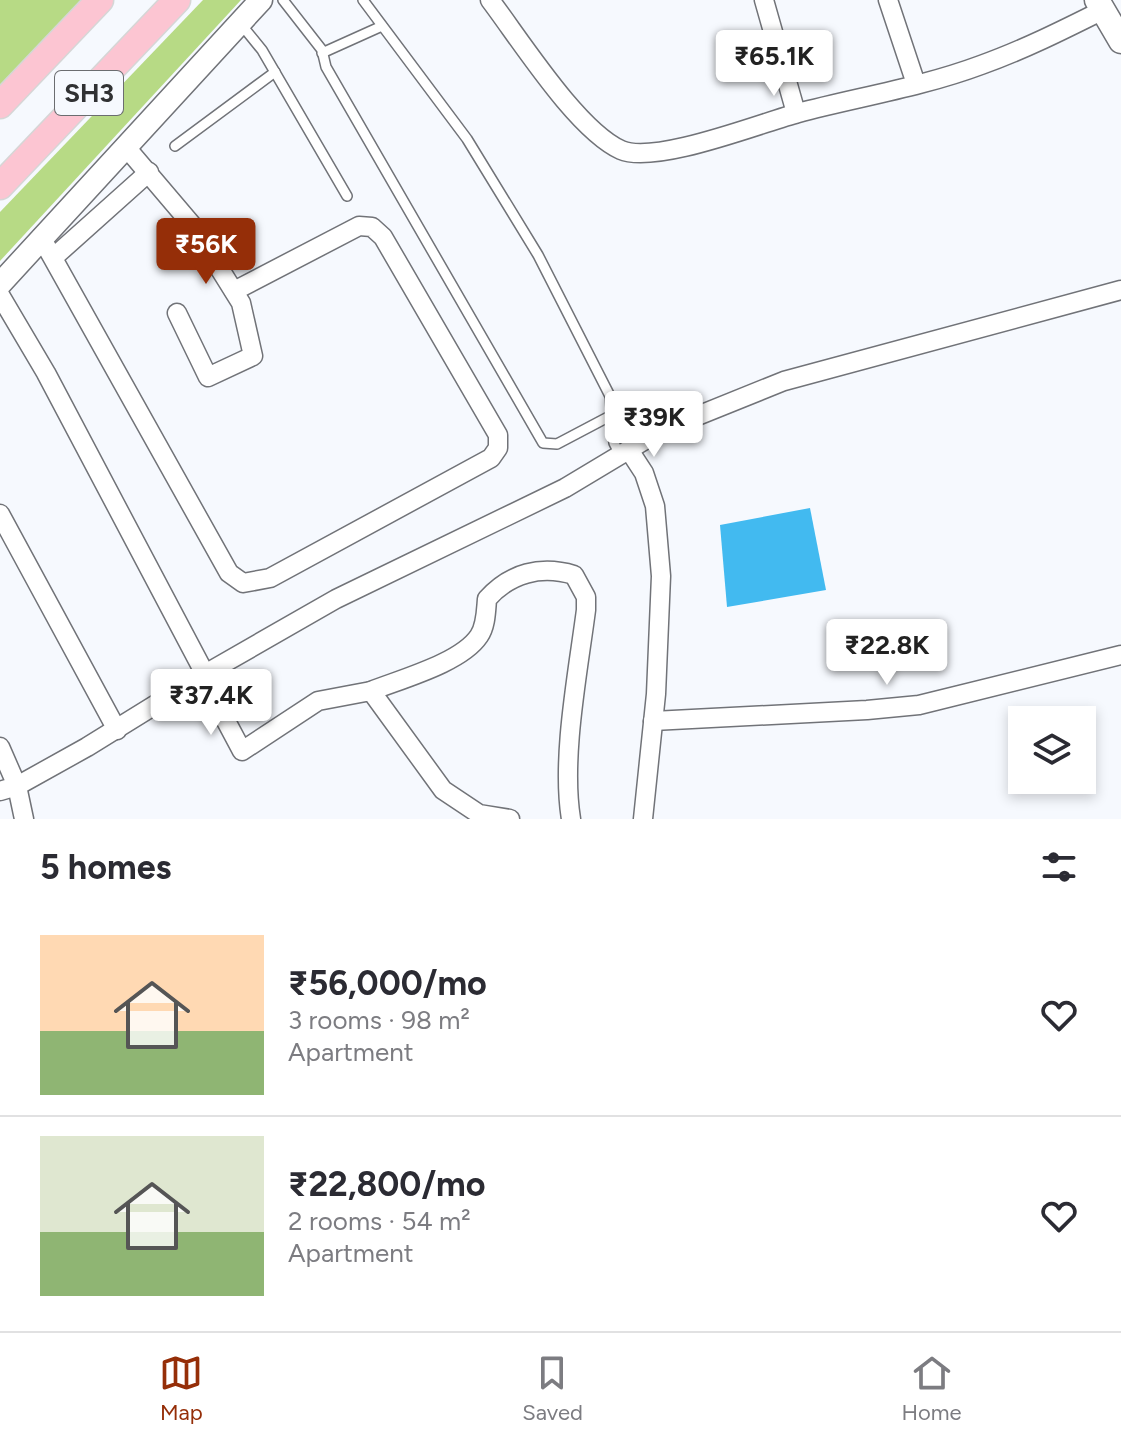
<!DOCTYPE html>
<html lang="en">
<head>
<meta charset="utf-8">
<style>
	body { margin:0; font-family:Figtree,sans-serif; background:#f2f2f3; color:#2b2b33; height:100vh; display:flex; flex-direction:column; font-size:30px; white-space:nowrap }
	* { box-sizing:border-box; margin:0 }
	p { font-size:26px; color:#7c7c81 }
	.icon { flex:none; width:44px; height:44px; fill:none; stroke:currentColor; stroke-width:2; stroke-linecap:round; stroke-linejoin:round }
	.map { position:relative; height:819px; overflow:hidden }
	.details { display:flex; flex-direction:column; background:#fff; flex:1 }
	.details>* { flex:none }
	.buttons { position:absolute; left:1008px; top:706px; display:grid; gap:16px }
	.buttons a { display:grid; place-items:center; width:88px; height:88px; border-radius:0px; background:#fff; box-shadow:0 4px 12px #0003; font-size:40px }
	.price { position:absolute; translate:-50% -68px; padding:0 18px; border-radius:8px; background:#fff; color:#222; font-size:26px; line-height:52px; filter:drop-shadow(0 2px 4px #0008) }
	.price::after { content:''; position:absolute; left:50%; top:48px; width:24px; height:18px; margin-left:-12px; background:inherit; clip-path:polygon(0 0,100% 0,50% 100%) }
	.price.active { background:#952e08; color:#fff }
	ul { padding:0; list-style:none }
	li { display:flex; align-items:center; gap:24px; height:200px; padding:0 40px }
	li+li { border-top:2px solid #e1e1e2 }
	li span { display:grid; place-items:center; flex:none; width:224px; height:160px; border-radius:0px; color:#555 }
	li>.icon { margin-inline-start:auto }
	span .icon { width:96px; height:96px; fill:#fffc; stroke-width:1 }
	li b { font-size:34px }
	h2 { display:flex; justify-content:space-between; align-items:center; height:96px; padding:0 40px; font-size:34px }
	.dock { display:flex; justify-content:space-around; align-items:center; height:112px; border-top:2px solid #e1e1e2; background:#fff; font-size:22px; color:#7c7c81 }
	.dock a { display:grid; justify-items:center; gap:4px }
	.dock .active { color:#952e08 }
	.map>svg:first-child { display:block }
	.green { fill:#b7da85 }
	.water { fill:#42baf0 }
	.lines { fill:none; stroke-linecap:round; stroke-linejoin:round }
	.service-casing { stroke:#717378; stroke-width:12 }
	.minor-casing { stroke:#717378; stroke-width:21 }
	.tertiary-casing { stroke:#717378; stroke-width:25 }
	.secondary-casing { stroke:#717378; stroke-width:27 }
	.primary-casing { stroke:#d6d6d6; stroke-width:29 }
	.service { stroke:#fff; stroke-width:9 }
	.minor { stroke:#fff; stroke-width:18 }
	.tertiary { stroke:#fff; stroke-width:22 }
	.secondary { stroke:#fff; stroke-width:24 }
	.primary { stroke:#fcc5d2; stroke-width:26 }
	.labels { text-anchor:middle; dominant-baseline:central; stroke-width:6; stroke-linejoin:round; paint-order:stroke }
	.shield { fill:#f6f9fe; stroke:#6b6d70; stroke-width:2 }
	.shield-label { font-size:26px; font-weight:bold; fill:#303133 }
</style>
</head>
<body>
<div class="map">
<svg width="1121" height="819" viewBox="0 0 1121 819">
	<rect width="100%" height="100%" fill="#f6f9fe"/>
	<g class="green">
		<polygon points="0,0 83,0 0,87"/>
		<polygon points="203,0 241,0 0,261 0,212"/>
	</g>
	<polygon class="water" points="810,508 826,590 727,607 720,525"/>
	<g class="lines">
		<defs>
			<g id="service">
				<polyline points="283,0 322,50 326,67 543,443 557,444 612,415"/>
				<polyline points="363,0 467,139 538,255 610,396 614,443 620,455"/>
				<polyline points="240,23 262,50 347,196"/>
				<polyline points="322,53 382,26"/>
				<polyline points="175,146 275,72"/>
			</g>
			<g id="minor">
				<path d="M 490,0 C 521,41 577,130 621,150 C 655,165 761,123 798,113 C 859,97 922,87 981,65 C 1023,50 1063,30 1103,10"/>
				<polyline points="764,0 796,113"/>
				<polyline points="888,0 916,84"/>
				<polyline points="125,146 193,226 241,303 253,356 208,377 177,313"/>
				<polyline points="41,237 229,573 243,583 270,578 491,458 498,448 498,435 383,237 372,227 359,226 234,291"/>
				<polyline points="54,257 149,172"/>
				<polyline points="0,295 46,373 205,674"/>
				<polyline points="629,450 644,473 655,506 661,576 656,694 643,819"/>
				<polyline points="0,514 117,730"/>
				<path d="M 371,691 C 401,679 461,663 479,636 C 486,626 486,611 487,599 C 510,573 541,565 574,575 L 586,597 L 586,610 C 578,672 561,758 571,819"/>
				<polyline points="217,704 242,751 318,701 371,691 443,790 479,814 510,819"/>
				<polyline points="653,721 867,710 919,705 1121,655"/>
				<polyline points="0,747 17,786 24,819"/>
				<polyline points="0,791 17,786 87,747 205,674 336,599 565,488 660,431 784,381 1121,290"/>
			</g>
			<polyline id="tertiary" points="0,284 261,0"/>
			<polyline id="secondary" points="1097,0 1121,41"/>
			<g id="primary">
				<polyline points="0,105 100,0"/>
				<polyline points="0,186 177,0"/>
			</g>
		</defs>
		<use href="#service" class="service-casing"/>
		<use href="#minor" class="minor-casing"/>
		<use href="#tertiary" class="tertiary-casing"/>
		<use href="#secondary" class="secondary-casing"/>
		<use href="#primary" class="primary-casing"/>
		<use href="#service" class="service"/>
		<use href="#minor" class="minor"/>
		<use href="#tertiary" class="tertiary"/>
		<use href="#secondary" class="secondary"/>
		<use href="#primary" class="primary"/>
	</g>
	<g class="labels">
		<rect class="shield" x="55" y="71" width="68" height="44" rx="6"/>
		<g class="shield-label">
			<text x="89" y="93">SH3</text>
		</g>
	</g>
</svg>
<div class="buttons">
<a><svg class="icon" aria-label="layers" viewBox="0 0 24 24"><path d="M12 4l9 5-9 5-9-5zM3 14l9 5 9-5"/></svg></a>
</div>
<b class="price" style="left:774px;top:98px">₹65.1K</b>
<b class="price active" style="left:206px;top:286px">₹56K</b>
<b class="price" style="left:654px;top:459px">₹39K</b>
<b class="price" style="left:887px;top:687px">₹22.8K</b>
<b class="price" style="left:211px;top:737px">₹37.4K</b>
</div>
<section class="details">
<h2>5 homes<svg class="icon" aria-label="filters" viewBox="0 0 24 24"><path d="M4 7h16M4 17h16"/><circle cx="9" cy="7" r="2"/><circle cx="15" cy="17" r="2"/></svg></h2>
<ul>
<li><span style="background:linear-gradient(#ffd9b3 60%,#8fb573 0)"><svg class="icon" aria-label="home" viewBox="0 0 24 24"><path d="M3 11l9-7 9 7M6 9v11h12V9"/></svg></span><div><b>₹56,000/mo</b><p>3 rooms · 98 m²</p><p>Apartment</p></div><svg class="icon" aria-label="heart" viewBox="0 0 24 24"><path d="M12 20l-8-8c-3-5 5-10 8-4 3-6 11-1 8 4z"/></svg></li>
<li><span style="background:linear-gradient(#dfe7d0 60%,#8fb573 0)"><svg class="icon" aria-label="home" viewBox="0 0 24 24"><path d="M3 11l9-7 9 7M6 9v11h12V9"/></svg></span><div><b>₹22,800/mo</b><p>2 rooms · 54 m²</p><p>Apartment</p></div><svg class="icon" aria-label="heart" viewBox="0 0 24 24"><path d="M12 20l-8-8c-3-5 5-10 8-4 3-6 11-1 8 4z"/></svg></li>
</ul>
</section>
<nav class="dock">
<a class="active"><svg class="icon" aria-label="map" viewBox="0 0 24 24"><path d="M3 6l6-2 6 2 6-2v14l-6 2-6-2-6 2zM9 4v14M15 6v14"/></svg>Map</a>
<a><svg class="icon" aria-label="saved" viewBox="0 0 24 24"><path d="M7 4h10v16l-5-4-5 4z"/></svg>Saved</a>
<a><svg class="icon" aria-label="home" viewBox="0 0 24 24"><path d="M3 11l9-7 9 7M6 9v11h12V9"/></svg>Home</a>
</nav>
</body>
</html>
